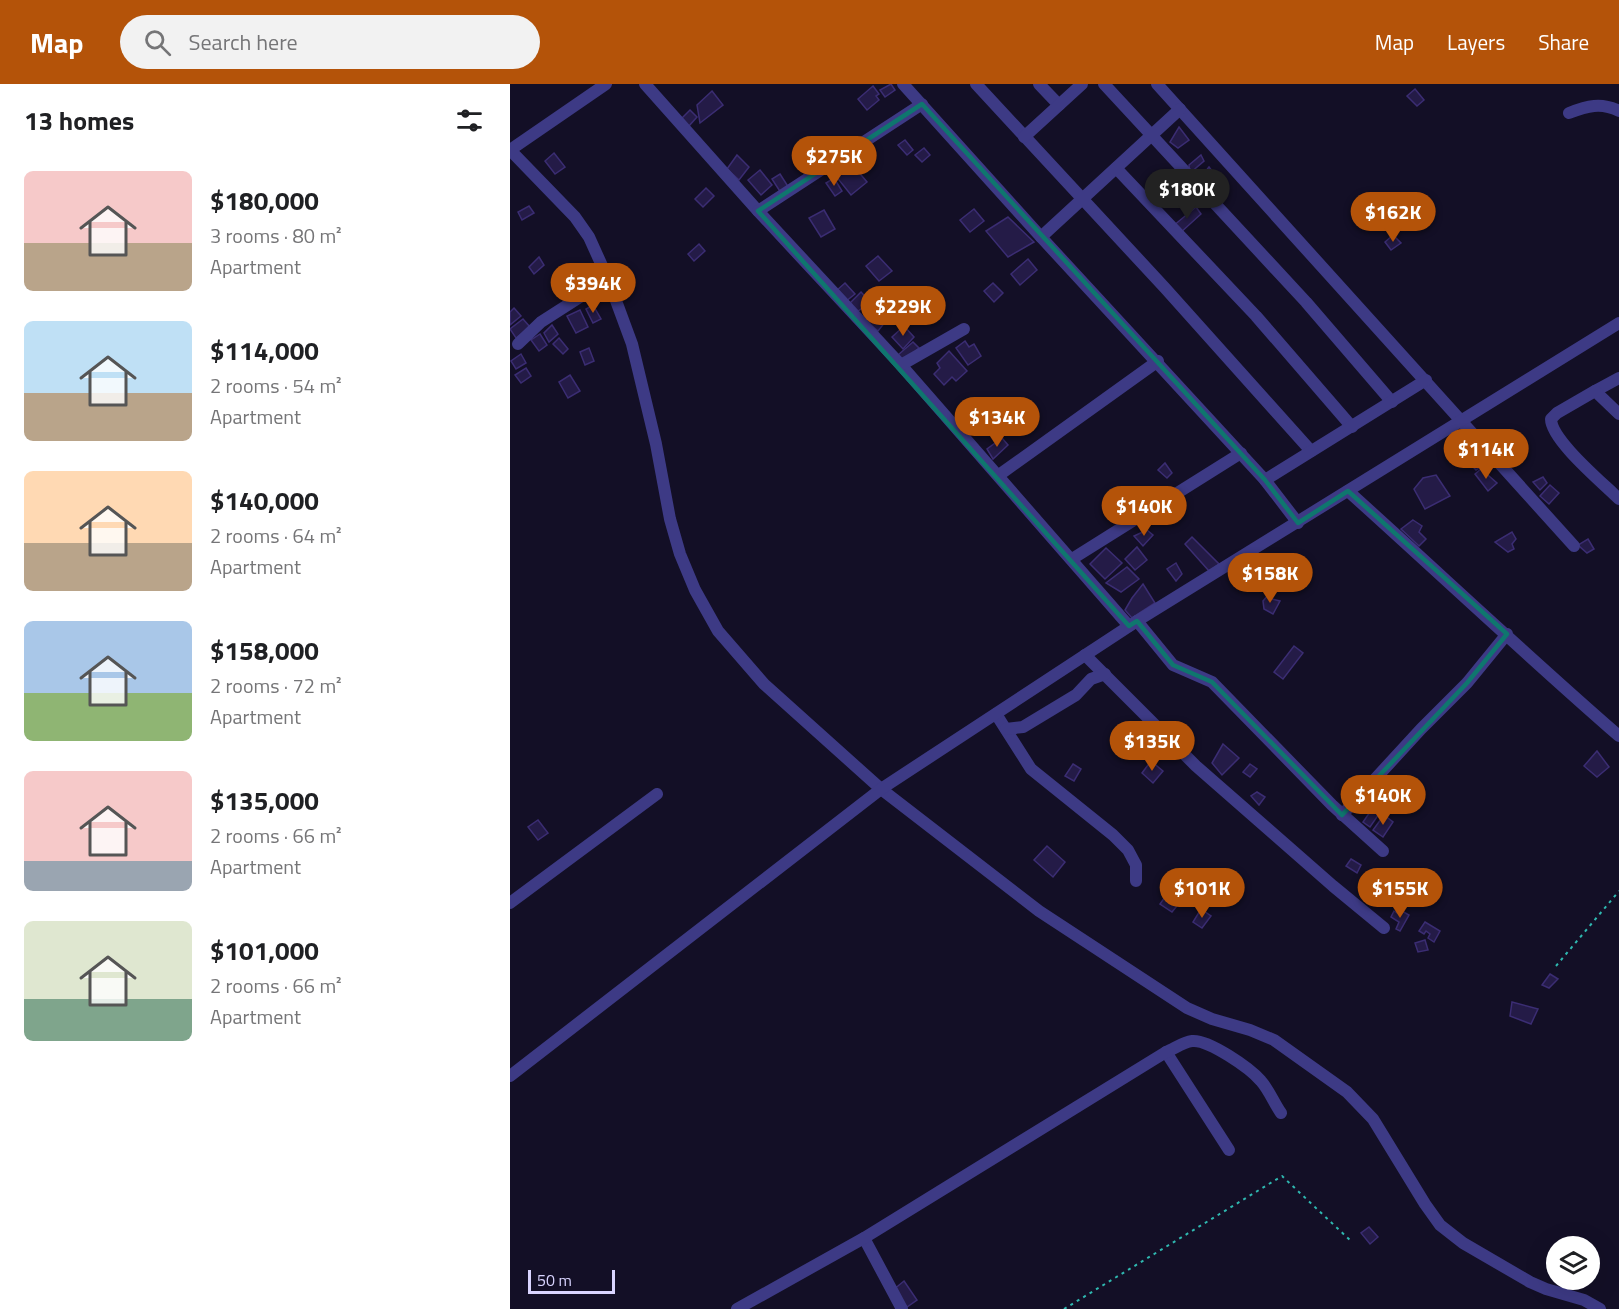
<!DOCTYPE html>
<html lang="en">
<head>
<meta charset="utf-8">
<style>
	body { margin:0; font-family:"Titillium Web",sans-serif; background:#f2f2f2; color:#202124; height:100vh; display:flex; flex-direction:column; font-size:22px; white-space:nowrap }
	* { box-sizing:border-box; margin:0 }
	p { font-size:20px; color:#757577 }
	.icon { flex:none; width:33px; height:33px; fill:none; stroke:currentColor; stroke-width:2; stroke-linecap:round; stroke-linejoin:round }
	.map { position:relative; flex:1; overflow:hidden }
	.panel { display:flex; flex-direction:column; background:#fff; width:510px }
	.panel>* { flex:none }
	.fabs { position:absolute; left:1036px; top:1152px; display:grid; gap:12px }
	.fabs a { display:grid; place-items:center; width:54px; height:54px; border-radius:50%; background:#fff; box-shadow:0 6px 24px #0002; font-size:30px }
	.scale { position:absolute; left:18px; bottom:15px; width:87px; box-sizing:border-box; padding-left:6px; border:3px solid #d9d4ff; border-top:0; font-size:16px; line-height:21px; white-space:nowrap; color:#d9d4ff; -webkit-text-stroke:4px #130f26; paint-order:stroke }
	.price { position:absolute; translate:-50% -51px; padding:0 14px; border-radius:21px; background:#b45309; color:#fff; font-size:20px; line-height:39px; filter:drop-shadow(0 2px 3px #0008) }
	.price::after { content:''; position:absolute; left:50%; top:36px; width:18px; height:14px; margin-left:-9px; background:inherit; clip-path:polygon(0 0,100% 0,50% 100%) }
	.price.current { background:#222; color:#fff }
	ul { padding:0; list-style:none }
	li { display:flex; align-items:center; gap:18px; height:150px; padding:0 24px }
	li span { display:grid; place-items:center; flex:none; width:168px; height:120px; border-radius:9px; color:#555 }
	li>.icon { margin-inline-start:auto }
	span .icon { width:72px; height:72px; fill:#fffc; stroke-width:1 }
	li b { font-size:26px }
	h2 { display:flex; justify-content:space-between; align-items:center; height:72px; padding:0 24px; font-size:26px }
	header { display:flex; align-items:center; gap:36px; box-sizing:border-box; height:84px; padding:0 30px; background:#b45309; color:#fff }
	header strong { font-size:28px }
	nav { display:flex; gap:33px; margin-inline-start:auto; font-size:21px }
	.search { width:420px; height:54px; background:#f2f2f2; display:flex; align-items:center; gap:15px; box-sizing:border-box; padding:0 21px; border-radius:33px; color:#757577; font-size:22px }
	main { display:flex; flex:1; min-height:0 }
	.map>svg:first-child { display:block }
	.building { fill:#241b47; stroke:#3b2d73; stroke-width:1.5 }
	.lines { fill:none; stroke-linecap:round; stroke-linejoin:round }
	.path { stroke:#2fb8b0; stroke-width:2; stroke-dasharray:3 4.5; stroke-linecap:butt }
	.minor { stroke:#3d3a85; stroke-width:12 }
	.marked { fill:none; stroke:#0f766e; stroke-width:4.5; stroke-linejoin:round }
</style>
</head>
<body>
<header>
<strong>Map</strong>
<div class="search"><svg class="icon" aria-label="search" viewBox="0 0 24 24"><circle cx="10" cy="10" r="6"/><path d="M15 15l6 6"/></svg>Search here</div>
<nav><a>Map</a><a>Layers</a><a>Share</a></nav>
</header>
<main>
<section class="panel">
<h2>13 homes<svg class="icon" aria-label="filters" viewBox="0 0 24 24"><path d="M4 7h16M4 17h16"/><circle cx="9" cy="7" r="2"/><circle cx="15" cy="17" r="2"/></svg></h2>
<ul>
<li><span style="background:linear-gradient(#f6c9c9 60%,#b9a48a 0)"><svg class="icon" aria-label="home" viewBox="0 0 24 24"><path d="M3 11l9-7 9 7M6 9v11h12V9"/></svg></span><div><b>$180,000</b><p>3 rooms · 80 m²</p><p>Apartment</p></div></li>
<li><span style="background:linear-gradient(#bfe0f5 60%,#b9a48a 0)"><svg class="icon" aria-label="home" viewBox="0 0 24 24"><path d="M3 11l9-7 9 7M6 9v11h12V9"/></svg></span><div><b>$114,000</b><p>2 rooms · 54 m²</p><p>Apartment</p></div></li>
<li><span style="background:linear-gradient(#ffd9b3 60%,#b9a48a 0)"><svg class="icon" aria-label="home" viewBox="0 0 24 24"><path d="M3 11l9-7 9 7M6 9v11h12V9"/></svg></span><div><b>$140,000</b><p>2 rooms · 64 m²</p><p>Apartment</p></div></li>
<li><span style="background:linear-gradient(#a9c7e8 60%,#8fb573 0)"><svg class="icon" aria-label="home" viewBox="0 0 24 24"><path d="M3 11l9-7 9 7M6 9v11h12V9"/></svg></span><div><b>$158,000</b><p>2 rooms · 72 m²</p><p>Apartment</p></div></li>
<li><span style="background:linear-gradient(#f6c9c9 75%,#9aa5b1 0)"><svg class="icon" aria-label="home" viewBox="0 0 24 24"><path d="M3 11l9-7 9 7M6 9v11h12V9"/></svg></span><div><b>$135,000</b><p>2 rooms · 66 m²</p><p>Apartment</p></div></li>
<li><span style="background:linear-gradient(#dfe7d0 65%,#7fa58c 0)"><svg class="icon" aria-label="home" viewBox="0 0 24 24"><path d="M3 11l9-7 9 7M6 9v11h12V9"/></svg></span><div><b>$101,000</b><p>2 rooms · 66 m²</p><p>Apartment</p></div></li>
</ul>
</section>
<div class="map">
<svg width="1109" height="1225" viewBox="0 0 1109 1225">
	<rect width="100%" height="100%" fill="#130f26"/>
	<g class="building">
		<polygon points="381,0 385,6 375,13 370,6"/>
		<polygon points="363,2 369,10 366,12 369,16 357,26 348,15"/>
		<polygon points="905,5 914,16 907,22 897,12"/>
		<polygon points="202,7 213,21 190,39 187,21"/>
		<polygon points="180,26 187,33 178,43 171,35"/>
		<polygon points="669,43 679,56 668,64 660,58"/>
		<polygon points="395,56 403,66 397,71 388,61"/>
		<polygon points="414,64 420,71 412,78 405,71"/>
		<polygon points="44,69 55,83 45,90 35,77"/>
		<polygon points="227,71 239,83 229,96 217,85"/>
		<polygon points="691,71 694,77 680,89 679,81"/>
		<polygon points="341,79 357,98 341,111 325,91"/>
		<polygon points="699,83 714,103 704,115 687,98"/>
		<polygon points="250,86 262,101 251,111 238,96"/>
		<polygon points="270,90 279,104 271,109 262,95"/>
		<polygon points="324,94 332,107 325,112 316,99"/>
		<polygon points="196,104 204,112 193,123 185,115"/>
		<polygon points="19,122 24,129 12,136 8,128"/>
		<polygon points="686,123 691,130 669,150 663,142"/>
		<polygon points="464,125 474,137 460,148 450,136"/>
		<polygon points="314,126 325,145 311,153 299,134"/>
		<polygon points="498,133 524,158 498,173 476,147"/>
		<polygon points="883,151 891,159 881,166 875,158"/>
		<polygon points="189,160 195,167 184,177 178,170"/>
		<polygon points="368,172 382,187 369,197 356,182"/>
		<polygon points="29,173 34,181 24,190 19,183"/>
		<polygon points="518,175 527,186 510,201 501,190"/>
		<polygon points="55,192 63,209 54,213 46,197"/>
		<polygon points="335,199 345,210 335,218 326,207"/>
		<polygon points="483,199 493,209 484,218 474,207"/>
		<polygon points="351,208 360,218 347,228 340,219"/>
		<polygon points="83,221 91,235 83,239 76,225"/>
		<polygon points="4,224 11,232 0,241 0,228"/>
		<polygon points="70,226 78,243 66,249 57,232"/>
		<polygon points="364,228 376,237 368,247 356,237"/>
		<polygon points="13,235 20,243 6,254 0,245"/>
		<polygon points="42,241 48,250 39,258 34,249"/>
		<polygon points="394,242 404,253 393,265 382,253"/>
		<polygon points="30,250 37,261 29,267 21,256"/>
		<polygon points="49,254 58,265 53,270 43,260"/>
		<polygon points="455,257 459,263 464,260 471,272 458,281 446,264"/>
		<polygon points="403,258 409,264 394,277 388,271"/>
		<polygon points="79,264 84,277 75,281 70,268"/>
		<polygon points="439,267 457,287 446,297 442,293 434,301 424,290 430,284 427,279"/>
		<polygon points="11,270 16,279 6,285 1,277"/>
		<polygon points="16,284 21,292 11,299 5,291"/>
		<polygon points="60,291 70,307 58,314 49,298"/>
		<polygon points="492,354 498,361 483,375 477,365"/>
		<polygon points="965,358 981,376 966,386 952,371 947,361"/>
		<polygon points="655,379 662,389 657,394 648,386"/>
		<polygon points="971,385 987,399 978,407 965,390"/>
		<polygon points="926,391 940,412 915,425 904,405 913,394"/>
		<polygon points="1033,393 1037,399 1030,406 1023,398"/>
		<polygon points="1040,401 1049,409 1039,420 1030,412"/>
		<polygon points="903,436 912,442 909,448 916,455 909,462 891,445"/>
		<polygon points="637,446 643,451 633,462 624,452"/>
		<polygon points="1002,448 1006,455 1002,460 1004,465 998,468 985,458"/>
		<polygon points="682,453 709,480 699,487 675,460"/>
		<polygon points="1078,455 1084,465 1077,469 1068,461"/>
		<polygon points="627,463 637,476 625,486 615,475"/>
		<polygon points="596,464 612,479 595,495 580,480"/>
		<polygon points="666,479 672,490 666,497 657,485"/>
		<polygon points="617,483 629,495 611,508 596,499"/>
		<polygon points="633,500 645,519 622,534 615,526 622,514"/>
		<polygon points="759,510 762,515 770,517 763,530 754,525 753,517"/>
		<polygon points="784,562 793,569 773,595 764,588"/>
		<polygon points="713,660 729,674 712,691 702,679"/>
		<polygon points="1087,667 1099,683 1087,693 1074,682"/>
		<polygon points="641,677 653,687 643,699 632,689"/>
		<polygon points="563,680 571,685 564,697 555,692"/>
		<polygon points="740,680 747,685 740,693 733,688"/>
		<polygon points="747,708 755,713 749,721 741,712"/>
		<polygon points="862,725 869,730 860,743 853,738"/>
		<polygon points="874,731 883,738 873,753 863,746"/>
		<polygon points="28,736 38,749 28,756 18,743"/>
		<polygon points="537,762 555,778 543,793 524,776"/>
		<polygon points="841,775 851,781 847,789 836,782"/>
		<polygon points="655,813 667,822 662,828 650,820"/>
		<polygon points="691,825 701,832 692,844 683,838"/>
		<polygon points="884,827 890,831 892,827 899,831 890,847 886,845 889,838 881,833"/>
		<polygon points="915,838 930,847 924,858 918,854 920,850 916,847 914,850 909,847"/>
		<polygon points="915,856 918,866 908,868 905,859"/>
		<polygon points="1040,890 1048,895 1039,904 1032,901"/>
		<polygon points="1002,918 1028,925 1021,940 1000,932"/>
		<polygon points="859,1143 868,1153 860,1160 851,1149"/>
		<polygon points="394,1197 407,1216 397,1223 383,1206"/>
	</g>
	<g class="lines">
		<g class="path">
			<polyline points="1046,882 1109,807"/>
			<polyline points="554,1225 772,1092 842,1158"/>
		</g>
		<g class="minor">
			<polyline points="96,0 0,66 65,133 79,153 98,195 122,260 146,360 160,435 170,470 185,506 208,547 254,600 371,705 529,827 677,924 702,935 740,946 764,956 837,1008 863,1035 915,1120 930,1141 953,1159 1020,1198 1036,1205 1074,1216 1090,1225"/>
			<polyline points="135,0 248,127 391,281 619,542"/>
			<polyline points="393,0 531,153 755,396 788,439"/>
			<polyline points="466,0 655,204 801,367"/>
			<polyline points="529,0 549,21"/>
			<polyline points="594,0 796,218 882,318"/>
			<polyline points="647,0 1064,462"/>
			<path d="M 1059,29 C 1077,22 1091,18 1109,27"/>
			<polyline points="514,53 572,0"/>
			<polyline points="606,84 746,232 842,343"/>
			<polyline points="248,127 412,20"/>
			<polyline points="531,153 670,25"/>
			<polyline points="8,260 31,238 98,195"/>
			<polyline points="391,281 454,245"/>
			<polyline points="1085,307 1109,294"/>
			<path d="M 1109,330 L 1085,307 L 1047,329 L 1041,335 C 1041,356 1093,399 1109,415"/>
			<polyline points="489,391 648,277"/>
			<polyline points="755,396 916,296"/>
			<path d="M 838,407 C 928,488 1017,572 1109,652"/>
			<polyline points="562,475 731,369"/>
			<polyline points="627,537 663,581 702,598 822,721 873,767"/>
			<polyline points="575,571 686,682 823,802 874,844"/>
			<polyline points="486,630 521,685 603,751 618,766 626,781 626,797"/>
			<polyline points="496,645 513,643 566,611 581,595 595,590"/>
			<polyline points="832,731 911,645 957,599 997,550"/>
			<polyline points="0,819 147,710"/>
			<polyline points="656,968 719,1066"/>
			<polyline points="0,992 371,705 627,537 1109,239"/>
			<polyline points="354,1154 392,1225"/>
			<path d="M 227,1225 L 354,1154 L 656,968 C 664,965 673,958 682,957 C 698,955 740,984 751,997 C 759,1006 764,1019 771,1029"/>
		</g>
	</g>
	<path class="marked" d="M 412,20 L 755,396 L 788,439 L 838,407 L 997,550 L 957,599 L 832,731 L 702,598 L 663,581 L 627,537 L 619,542 L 248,127 Z"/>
</svg>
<div class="fabs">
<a><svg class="icon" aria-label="layers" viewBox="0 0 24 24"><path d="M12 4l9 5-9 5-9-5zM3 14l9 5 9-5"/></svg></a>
</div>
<div class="scale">50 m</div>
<b class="price" style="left:324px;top:103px">$275K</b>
<b class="price current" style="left:677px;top:136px">$180K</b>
<b class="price" style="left:883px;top:159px">$162K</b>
<b class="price" style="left:83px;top:230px">$394K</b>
<b class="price" style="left:393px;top:253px">$229K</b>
<b class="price" style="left:487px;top:364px">$134K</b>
<b class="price" style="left:976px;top:396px">$114K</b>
<b class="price" style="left:634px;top:453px">$140K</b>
<b class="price" style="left:760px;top:520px">$158K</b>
<b class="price" style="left:642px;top:688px">$135K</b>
<b class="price" style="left:873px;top:742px">$140K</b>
<b class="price" style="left:692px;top:835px">$101K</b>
<b class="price" style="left:890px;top:835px">$155K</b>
</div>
</main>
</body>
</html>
